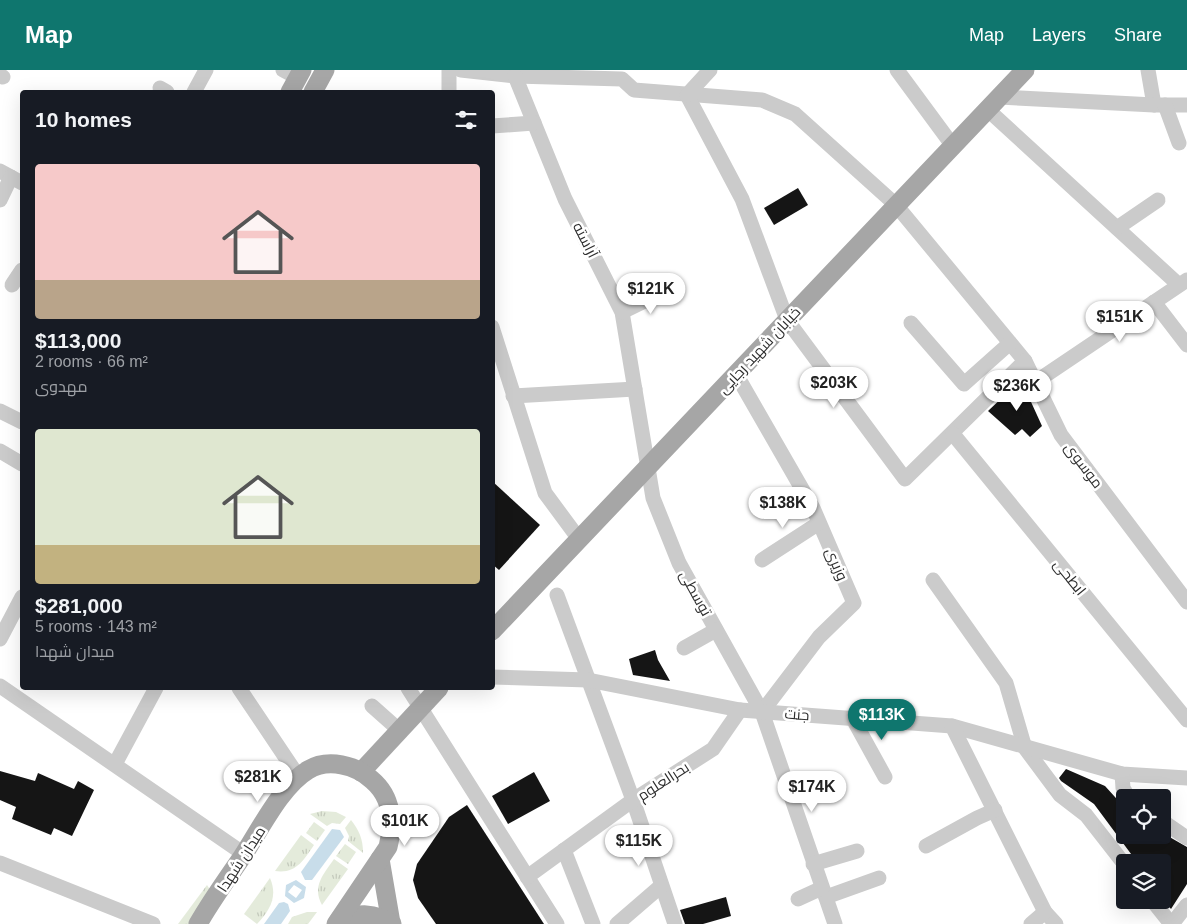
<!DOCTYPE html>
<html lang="en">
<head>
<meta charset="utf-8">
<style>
	body { margin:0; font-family:Helvetica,Cairo,sans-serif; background:#20242c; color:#f1f3f6; height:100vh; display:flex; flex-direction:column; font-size:19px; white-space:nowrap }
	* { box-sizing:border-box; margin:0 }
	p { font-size:16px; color:#9ea1a6 }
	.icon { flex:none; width:28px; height:28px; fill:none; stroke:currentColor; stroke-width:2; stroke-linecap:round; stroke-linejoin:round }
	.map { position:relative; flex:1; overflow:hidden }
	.drawer { position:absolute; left:20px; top:20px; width:475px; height:600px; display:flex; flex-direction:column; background:#171b24; border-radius:5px; box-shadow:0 5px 20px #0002 }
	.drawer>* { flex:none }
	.buttons { position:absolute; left:1116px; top:719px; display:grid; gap:10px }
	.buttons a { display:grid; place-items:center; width:55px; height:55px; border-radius:5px; background:#171b24; box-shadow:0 5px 20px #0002; font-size:25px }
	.price { position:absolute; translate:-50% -42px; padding:0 11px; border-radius:18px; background:#fff; color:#222; font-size:16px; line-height:32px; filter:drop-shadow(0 1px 2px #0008) }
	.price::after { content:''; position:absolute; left:50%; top:30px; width:15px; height:11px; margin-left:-8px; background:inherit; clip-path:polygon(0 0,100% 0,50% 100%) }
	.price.on { background:#0f766e; color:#fff }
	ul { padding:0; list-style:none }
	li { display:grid; align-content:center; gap:10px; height:265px; padding:0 15px }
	li span { display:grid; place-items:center; height:155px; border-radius:5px; color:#555 }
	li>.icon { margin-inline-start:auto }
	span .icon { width:90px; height:90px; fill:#fffc; stroke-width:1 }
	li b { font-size:21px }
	h2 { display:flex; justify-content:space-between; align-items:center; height:60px; padding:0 15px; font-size:21px }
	header { display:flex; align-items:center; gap:30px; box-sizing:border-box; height:70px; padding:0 25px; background:#0f766e; color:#fff }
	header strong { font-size:24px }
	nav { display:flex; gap:28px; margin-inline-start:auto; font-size:18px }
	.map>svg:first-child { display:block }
	.grass { fill:url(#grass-tufts) }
	.water { fill:#c8ddea; fill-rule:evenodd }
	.building { fill:#151515 }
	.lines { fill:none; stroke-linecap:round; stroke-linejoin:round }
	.minor { stroke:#cbcbcb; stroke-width:15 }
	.major { stroke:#a6a6a6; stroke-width:19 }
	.labels { text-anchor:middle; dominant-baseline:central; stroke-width:5; stroke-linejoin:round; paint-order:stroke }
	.street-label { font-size:15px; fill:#2e2e2e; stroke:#fff }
</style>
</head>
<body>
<header>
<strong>Map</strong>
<nav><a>Map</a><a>Layers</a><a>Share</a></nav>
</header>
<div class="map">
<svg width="1187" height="854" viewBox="0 0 1187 854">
	<defs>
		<pattern id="grass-tufts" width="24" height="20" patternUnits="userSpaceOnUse" patternTransform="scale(1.25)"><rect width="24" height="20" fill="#e4ebdb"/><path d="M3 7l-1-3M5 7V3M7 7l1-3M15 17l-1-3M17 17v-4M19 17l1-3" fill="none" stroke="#c4cabc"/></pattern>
	</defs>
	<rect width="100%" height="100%" fill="#fff"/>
	<g class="grass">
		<polygon points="322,741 336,742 346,747 340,754 332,753 327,756 310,744"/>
		<path d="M 351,750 C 359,760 363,769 363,783 L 348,771 L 349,766 L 345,758 Z"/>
		<polygon points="314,752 325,760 317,771 306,763"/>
		<path d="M 301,765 L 314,775 C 303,791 296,804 275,801 Z"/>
		<polygon points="345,774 356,782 348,794 336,786"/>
		<path d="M 334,789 L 348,799 L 322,835 C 312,816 323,805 334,789 Z"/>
		<path d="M 270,808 C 278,827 270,840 257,854 L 244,844 Z"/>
		<polygon points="207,815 211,821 189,854 178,854"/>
		<polygon points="307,842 317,842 308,854 288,854 292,847"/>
	</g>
	<g class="water">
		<polygon points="332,759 340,760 344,767 312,810 305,810 301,802"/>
		<path d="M 296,810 L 306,817 L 304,828 L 294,833 L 285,826 L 286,815 ZM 294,815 L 302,820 L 296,828 L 288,822 Z"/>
		<polygon points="284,832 288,834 290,841 281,854 264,854 279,833"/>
	</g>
	<g class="building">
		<polygon points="798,118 808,135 774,155 764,138"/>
		<polygon points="1021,310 1042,356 1030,367 1022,359 1015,365 988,341"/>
		<polygon points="492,411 540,455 499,500 492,494"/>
		<polygon points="655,580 658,590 670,611 633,605 629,589"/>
		<polygon points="1066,699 1105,716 1125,738 1125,765 1166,765 1187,777 1187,814 1171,839 1162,828 1162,792 1137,792 1094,734 1061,711 1059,708"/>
		<polygon points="0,701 35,711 38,703 74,719 78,711 94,720 72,766 54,758 51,765 12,749 16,737 0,730"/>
		<polygon points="534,702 550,731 508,754 492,726"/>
		<polygon points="467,735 544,854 436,854 418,828 413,810 417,794 449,747"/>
		<polygon points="726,827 731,846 703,854 685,854 680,840"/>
	</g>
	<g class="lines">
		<g class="minor">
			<polyline points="283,0 298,8"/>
			<polyline points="449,0 449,22"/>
			<polyline points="461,0 515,6 622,9 634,20 762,30 795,44 896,135 1025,291 1061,365 1187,532"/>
			<polyline points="897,0 953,76"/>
			<polyline points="1148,0 1154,35"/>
			<polyline points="0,5 3,7"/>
			<polyline points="515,6 565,129 622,242 653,428 679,493 762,642 835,854"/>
			<polyline points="160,18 167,22"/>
			<polyline points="194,22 206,0"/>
			<polyline points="687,25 742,129 787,250 905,409 1025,291"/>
			<polyline points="687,25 710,0"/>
			<polyline points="999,27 1154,35 1187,35"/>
			<polyline points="1165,35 1179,73"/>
			<polyline points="987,39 1179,215"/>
			<polyline points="492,56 534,53"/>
			<polyline points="0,101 22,113"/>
			<polyline points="0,130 11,107"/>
			<polyline points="1117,158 1158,130"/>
			<polyline points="12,215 22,200"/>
			<polyline points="1154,232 1187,275"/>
			<polyline points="622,242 667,220"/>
			<polyline points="911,253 964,314 1010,273"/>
			<polyline points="492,257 545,423 579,469"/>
			<polyline points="736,304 813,438 854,533 819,567 762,642"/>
			<polyline points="1037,311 1187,210"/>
			<polyline points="513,326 635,319"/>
			<polyline points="0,341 22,352"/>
			<polyline points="953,364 1187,650"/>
			<polyline points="0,381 22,394"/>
			<polyline points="762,490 819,453"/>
			<polyline points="933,510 1006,613 1025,678 1060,725 1086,745 1125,795"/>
			<polyline points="557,525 633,730 675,854"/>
			<polyline points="0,569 22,527"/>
			<polyline points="684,578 716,560"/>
			<polyline points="492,607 588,610 740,640 952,656 1122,704 1187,708"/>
			<polyline points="0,616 244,784"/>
			<polyline points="239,618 298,706"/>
			<polyline points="408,618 557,854"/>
			<polyline points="372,636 399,660"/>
			<polyline points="853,649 885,707"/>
			<polyline points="952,656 1045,842 1056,854"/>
			<polyline points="115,694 156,618"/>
			<polyline points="1122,704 1123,718 1129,728"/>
			<polyline points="1162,751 1187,768"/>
			<polyline points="926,776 977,748 995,740"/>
			<polyline points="564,780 593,854"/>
			<polyline points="0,793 153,854"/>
			<polyline points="813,794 857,781"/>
			<polyline points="527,807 633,730 713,679 740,640"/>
			<polyline points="826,827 879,808"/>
			<polyline points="798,829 822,818"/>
			<polyline points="1152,830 1171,854"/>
			<polyline points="617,854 661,816"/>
			<polyline points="1031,854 1045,842"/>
			<polyline points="1172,854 1187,835"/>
		</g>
		<g class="major">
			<polyline points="290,22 302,0"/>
			<polyline points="313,22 325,0"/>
			<polyline points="492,561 1025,0"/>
			<polyline points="361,702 439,618"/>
			<polyline points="380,789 391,853"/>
			<path d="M 339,850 C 359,843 374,842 392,854"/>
			<path d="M 198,854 C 211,831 227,809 242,787 C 260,760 281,716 308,700 C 328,688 356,695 372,710 C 392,727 394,753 388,777 L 336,854"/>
		</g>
	</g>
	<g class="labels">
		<g class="street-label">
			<text transform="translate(586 170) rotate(63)">آراسته</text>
			<text transform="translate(759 280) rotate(-47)">خیابان شهید رجایی</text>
			<text transform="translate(1084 395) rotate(53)">موسوی</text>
			<text transform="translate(837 494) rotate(67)">وزیری</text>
			<text transform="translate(1070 507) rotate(51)">ابطحی</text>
			<text transform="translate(696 523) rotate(61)">توسطی</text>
			<text transform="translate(797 644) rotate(4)">جنت</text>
			<text transform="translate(663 711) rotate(-33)">بحرالعلوم</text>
			<text transform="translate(241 789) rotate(-57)">میدان شهدا</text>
		</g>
	</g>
</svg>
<div class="buttons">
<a><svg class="icon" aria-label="locate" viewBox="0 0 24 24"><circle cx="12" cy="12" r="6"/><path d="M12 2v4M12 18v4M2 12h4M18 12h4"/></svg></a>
<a><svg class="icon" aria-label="layers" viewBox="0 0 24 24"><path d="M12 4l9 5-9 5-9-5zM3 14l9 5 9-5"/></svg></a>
</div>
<b class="price" style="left:651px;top:245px">$121K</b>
<b class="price" style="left:1120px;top:273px">$151K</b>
<b class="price" style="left:834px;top:339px">$203K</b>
<b class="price" style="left:1017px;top:342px">$236K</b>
<b class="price" style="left:783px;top:459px">$138K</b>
<b class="price on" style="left:882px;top:671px">$113K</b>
<b class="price" style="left:258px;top:733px">$281K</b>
<b class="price" style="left:812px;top:743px">$174K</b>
<b class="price" style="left:405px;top:777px">$101K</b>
<b class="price" style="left:639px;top:797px">$115K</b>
<section class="drawer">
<h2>10 homes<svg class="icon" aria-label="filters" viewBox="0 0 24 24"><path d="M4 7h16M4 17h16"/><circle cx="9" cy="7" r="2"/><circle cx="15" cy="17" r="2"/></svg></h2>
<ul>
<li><span style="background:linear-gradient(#f6c9c9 75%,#b9a48a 0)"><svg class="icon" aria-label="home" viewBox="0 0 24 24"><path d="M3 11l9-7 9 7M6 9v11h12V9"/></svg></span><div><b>$113,000</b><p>2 rooms · 66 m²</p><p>مهدوی</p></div></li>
<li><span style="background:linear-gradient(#dfe7d0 75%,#c2b280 0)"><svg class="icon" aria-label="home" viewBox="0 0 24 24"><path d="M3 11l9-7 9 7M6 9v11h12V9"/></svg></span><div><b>$281,000</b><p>5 rooms · 143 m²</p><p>میدان شهدا</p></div></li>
</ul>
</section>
</div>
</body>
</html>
